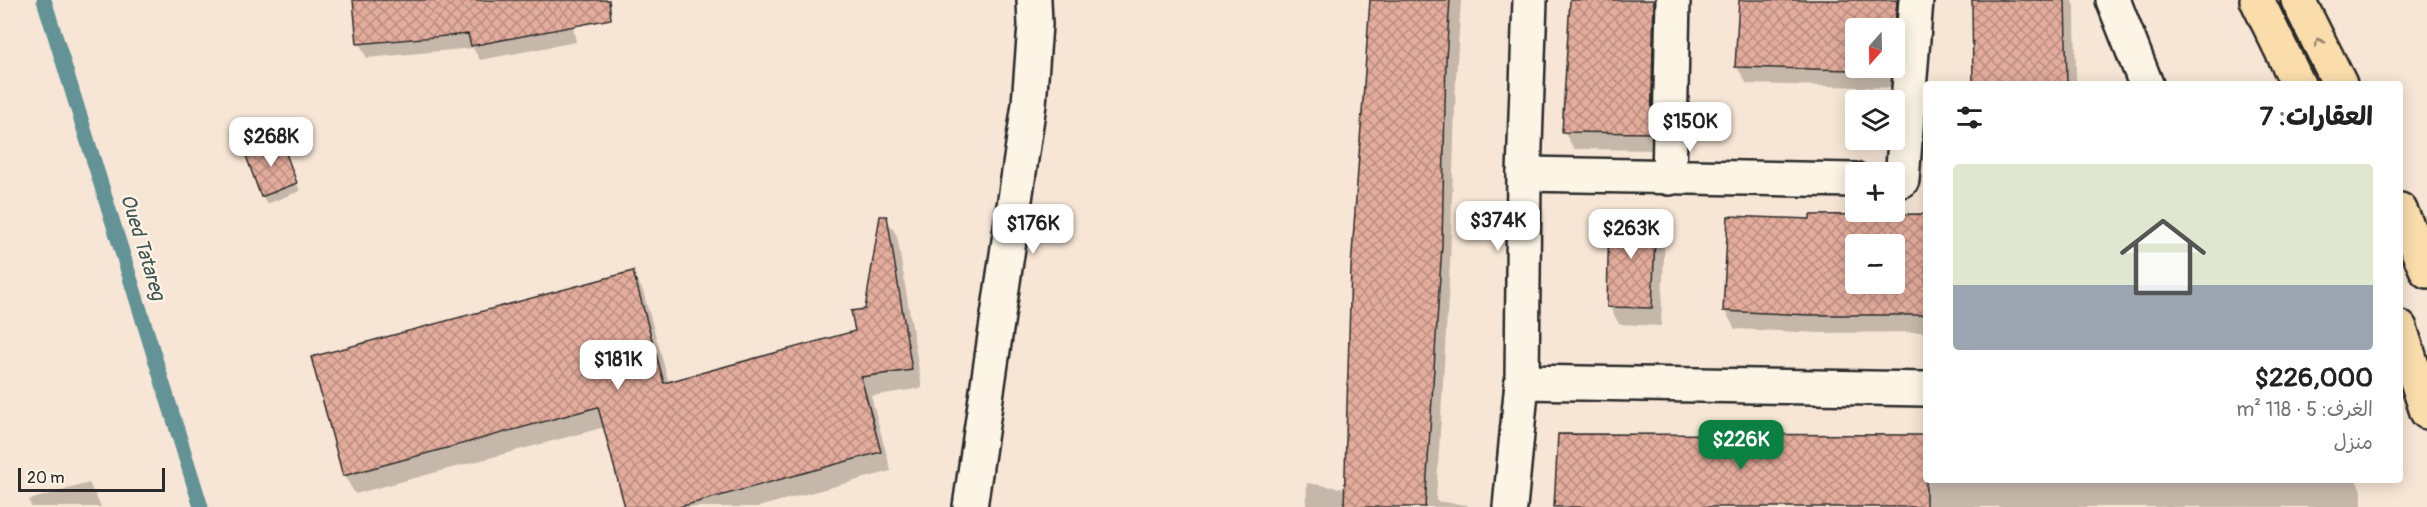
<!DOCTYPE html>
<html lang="ar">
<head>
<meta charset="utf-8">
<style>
	body { margin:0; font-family:Pangolin,"Playpen Sans Arabic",sans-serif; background:#f2f2f2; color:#222; direction:rtl; height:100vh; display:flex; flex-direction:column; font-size:22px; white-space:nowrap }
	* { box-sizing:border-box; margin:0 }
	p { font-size:20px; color:#767676 }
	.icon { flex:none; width:33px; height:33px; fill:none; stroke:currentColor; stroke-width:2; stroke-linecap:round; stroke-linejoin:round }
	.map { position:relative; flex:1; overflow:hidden; direction:ltr }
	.sheet { position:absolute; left:1923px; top:81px; width:480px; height:402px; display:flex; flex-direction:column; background:#fff; border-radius:6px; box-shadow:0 3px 15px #0003; direction:rtl }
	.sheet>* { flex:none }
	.needle { width:39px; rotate:200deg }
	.controls { position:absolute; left:1845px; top:18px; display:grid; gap:12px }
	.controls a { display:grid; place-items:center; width:60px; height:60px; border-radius:6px; background:#fff; box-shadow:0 3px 15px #0003; font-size:30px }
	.scale { position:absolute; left:18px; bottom:15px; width:147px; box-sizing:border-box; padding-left:6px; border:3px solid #2b2b2b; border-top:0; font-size:16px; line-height:21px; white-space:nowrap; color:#2b2b2b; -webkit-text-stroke:4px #fcf5e5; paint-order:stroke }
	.price { position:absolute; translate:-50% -51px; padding:0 14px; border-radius:12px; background:#fff; color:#222; font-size:20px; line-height:39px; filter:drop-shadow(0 2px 3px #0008) }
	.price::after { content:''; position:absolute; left:50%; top:36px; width:18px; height:14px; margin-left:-9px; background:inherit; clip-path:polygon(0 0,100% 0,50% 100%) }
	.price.current { background:#0b8043; color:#fff }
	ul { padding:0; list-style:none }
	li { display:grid; align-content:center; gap:12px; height:318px; padding:0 30px }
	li+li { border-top:2px solid #e0e0e0 }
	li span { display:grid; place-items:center; height:186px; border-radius:6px; color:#555 }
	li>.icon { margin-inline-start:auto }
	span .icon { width:108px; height:108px; fill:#fffc; stroke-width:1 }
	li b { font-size:26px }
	h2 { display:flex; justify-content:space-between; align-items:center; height:72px; padding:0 30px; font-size:26px }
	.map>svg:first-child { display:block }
	.shadow { fill:#0003; fill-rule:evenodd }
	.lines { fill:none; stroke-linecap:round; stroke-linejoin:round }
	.stream { stroke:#639397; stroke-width:15 }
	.building { fill:url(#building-cross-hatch); stroke:#2b2b2b; stroke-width:1.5; fill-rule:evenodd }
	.minor-casing { stroke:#2b2b2b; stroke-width:38 }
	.major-casing { stroke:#2b2b2b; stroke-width:38 }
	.minor { stroke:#fcf5e5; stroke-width:33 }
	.major { stroke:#faddab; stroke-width:33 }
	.oneway { stroke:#92846b }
	.labels { text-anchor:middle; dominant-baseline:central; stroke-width:4.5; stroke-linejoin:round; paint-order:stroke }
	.water-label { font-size:20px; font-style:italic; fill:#425658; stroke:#fcf5e5 }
</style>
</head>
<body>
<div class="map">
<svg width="2427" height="507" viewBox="0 0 2427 507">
	<defs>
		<pattern id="building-cross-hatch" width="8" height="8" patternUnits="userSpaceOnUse" patternTransform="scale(1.5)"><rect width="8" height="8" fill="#e4ac9c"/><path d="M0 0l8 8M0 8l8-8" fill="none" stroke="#b98c7f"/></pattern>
	</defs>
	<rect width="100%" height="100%" fill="#f7e6d6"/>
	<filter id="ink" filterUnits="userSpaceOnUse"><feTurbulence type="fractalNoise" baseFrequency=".0167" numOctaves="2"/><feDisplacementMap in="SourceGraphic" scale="12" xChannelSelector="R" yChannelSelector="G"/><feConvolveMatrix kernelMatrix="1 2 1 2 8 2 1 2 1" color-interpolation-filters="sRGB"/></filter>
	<g filter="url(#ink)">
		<g class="shadow">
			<polygon points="365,0 568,0 576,42 480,60 473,48 367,58 359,43"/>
			<polygon points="1371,0 1461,0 1456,78 1450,264 1436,501 1467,505 1468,507 1306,507 1307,483 1346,489 1352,268"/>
			<polygon points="1571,0 1675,0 1661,150 1574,149 1564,132"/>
			<path d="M 1740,0 L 1910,0 L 1901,88 L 1747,84 L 1737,67 ZM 1856,28 L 1894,28 L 1894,68 L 1856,68 Z"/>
			<polygon points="1973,0 2071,0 2075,6 2076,84 1975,84"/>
			<polygon points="280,142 300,191 267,204 262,196"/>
			<polygon points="1655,216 1665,234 1661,326 1619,324 1609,306"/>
			<path d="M 1926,216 L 1926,332 L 1820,333 L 1735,329 L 1725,311 L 1812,220 ZM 1856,244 L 1894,244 L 1894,284 L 1856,284 Z"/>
			<polygon points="886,218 897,236 922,388 871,396 891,471 758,507 626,507 605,427 355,494 344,475 633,272 643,291 669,383 856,332 866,310"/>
			<polygon points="1926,437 1926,480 2356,480 2362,492 2362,507 1556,507"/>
			<polygon points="89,483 101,507 31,507 29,500"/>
		</g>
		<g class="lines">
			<polyline class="stream" points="44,0 201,507"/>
		</g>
		<g class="building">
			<polygon points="353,0 609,0 611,19 471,46 468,34 357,44"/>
			<polygon points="1370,0 1450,0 1446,59 1442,245 1425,507 1344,507 1351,268"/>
			<polygon points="1570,0 1654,0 1651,133 1562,132"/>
			<polygon points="1739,0 1897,0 1894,35 1894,28 1856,28 1856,68 1892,68 1892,71 1735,67"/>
			<polygon points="1972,0 2065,0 2067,84 1973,84"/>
			<polygon points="281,140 297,183 261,197 245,153"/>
			<polygon points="1609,213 1656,214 1652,308 1607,307"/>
			<path d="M 1926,214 L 1926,315 L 1809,315 L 1723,311 L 1728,216 L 1810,219 L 1810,215 ZM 1856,244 L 1894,244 L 1894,284 L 1856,284 Z"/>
			<polygon points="880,216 887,216 912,370 861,377 881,452 679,507 625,507 598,407 343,476 311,357 633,271 664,383 855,331 851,311 865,309"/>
			<polygon points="1558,434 1926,435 1926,507 1554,507"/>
		</g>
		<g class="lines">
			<defs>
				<g id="minor">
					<polyline points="2113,0 2146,84"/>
					<polyline points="1524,174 1856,180"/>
					<polyline points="1669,178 1673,0"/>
					<polyline points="1902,180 1916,0"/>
					<polyline points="1522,382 1926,389"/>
					<polyline points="970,507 1029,104 1035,25 1034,0"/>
					<polyline points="1510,507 1522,382 1524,174 1530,0"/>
				</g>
				<g id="major">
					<polyline points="2257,0 2298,84"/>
					<polyline points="2298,0 2340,84"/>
					<polyline points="2400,210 2427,271"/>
					<polyline points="2400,328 2427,412"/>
				</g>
			</defs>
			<use href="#minor" class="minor-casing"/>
			<use href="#major" class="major-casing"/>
			<use href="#minor" class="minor"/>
			<use href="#major" class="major"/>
		</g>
		<defs><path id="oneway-chevron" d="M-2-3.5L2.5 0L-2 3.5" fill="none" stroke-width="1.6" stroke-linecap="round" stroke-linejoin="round" transform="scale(1.5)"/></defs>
		<use class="oneway" href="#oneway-chevron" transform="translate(2319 42) rotate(-116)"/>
	</g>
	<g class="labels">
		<g class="water-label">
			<text transform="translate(143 247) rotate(73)">Oued Tatareg</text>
		</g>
	</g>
</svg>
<div class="controls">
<a><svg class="needle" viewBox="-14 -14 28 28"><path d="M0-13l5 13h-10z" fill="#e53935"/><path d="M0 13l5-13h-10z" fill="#767676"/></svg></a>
<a><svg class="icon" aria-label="layers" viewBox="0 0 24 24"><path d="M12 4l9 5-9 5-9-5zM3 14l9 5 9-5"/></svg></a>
<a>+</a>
<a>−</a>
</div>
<div class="scale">20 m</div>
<b class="price" style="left:1690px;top:153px">$150K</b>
<b class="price" style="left:271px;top:168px">$268K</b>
<b class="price" style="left:1498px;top:252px">$374K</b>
<b class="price" style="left:1033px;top:255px">$176K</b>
<b class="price" style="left:1631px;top:260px">$263K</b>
<b class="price" style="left:618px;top:391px">$181K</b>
<b class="price current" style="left:1741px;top:471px">$226K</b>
<section class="sheet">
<h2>العقارات: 7<svg class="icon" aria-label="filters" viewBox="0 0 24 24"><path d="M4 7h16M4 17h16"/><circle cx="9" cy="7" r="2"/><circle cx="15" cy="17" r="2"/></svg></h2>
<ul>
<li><span style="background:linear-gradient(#dfe7d0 65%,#9aa5b1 0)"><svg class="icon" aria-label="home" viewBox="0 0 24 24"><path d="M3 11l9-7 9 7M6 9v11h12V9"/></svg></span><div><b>$226,000</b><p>الغرف: 5 · 118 m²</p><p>منزل</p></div></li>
</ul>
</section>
</div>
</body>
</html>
